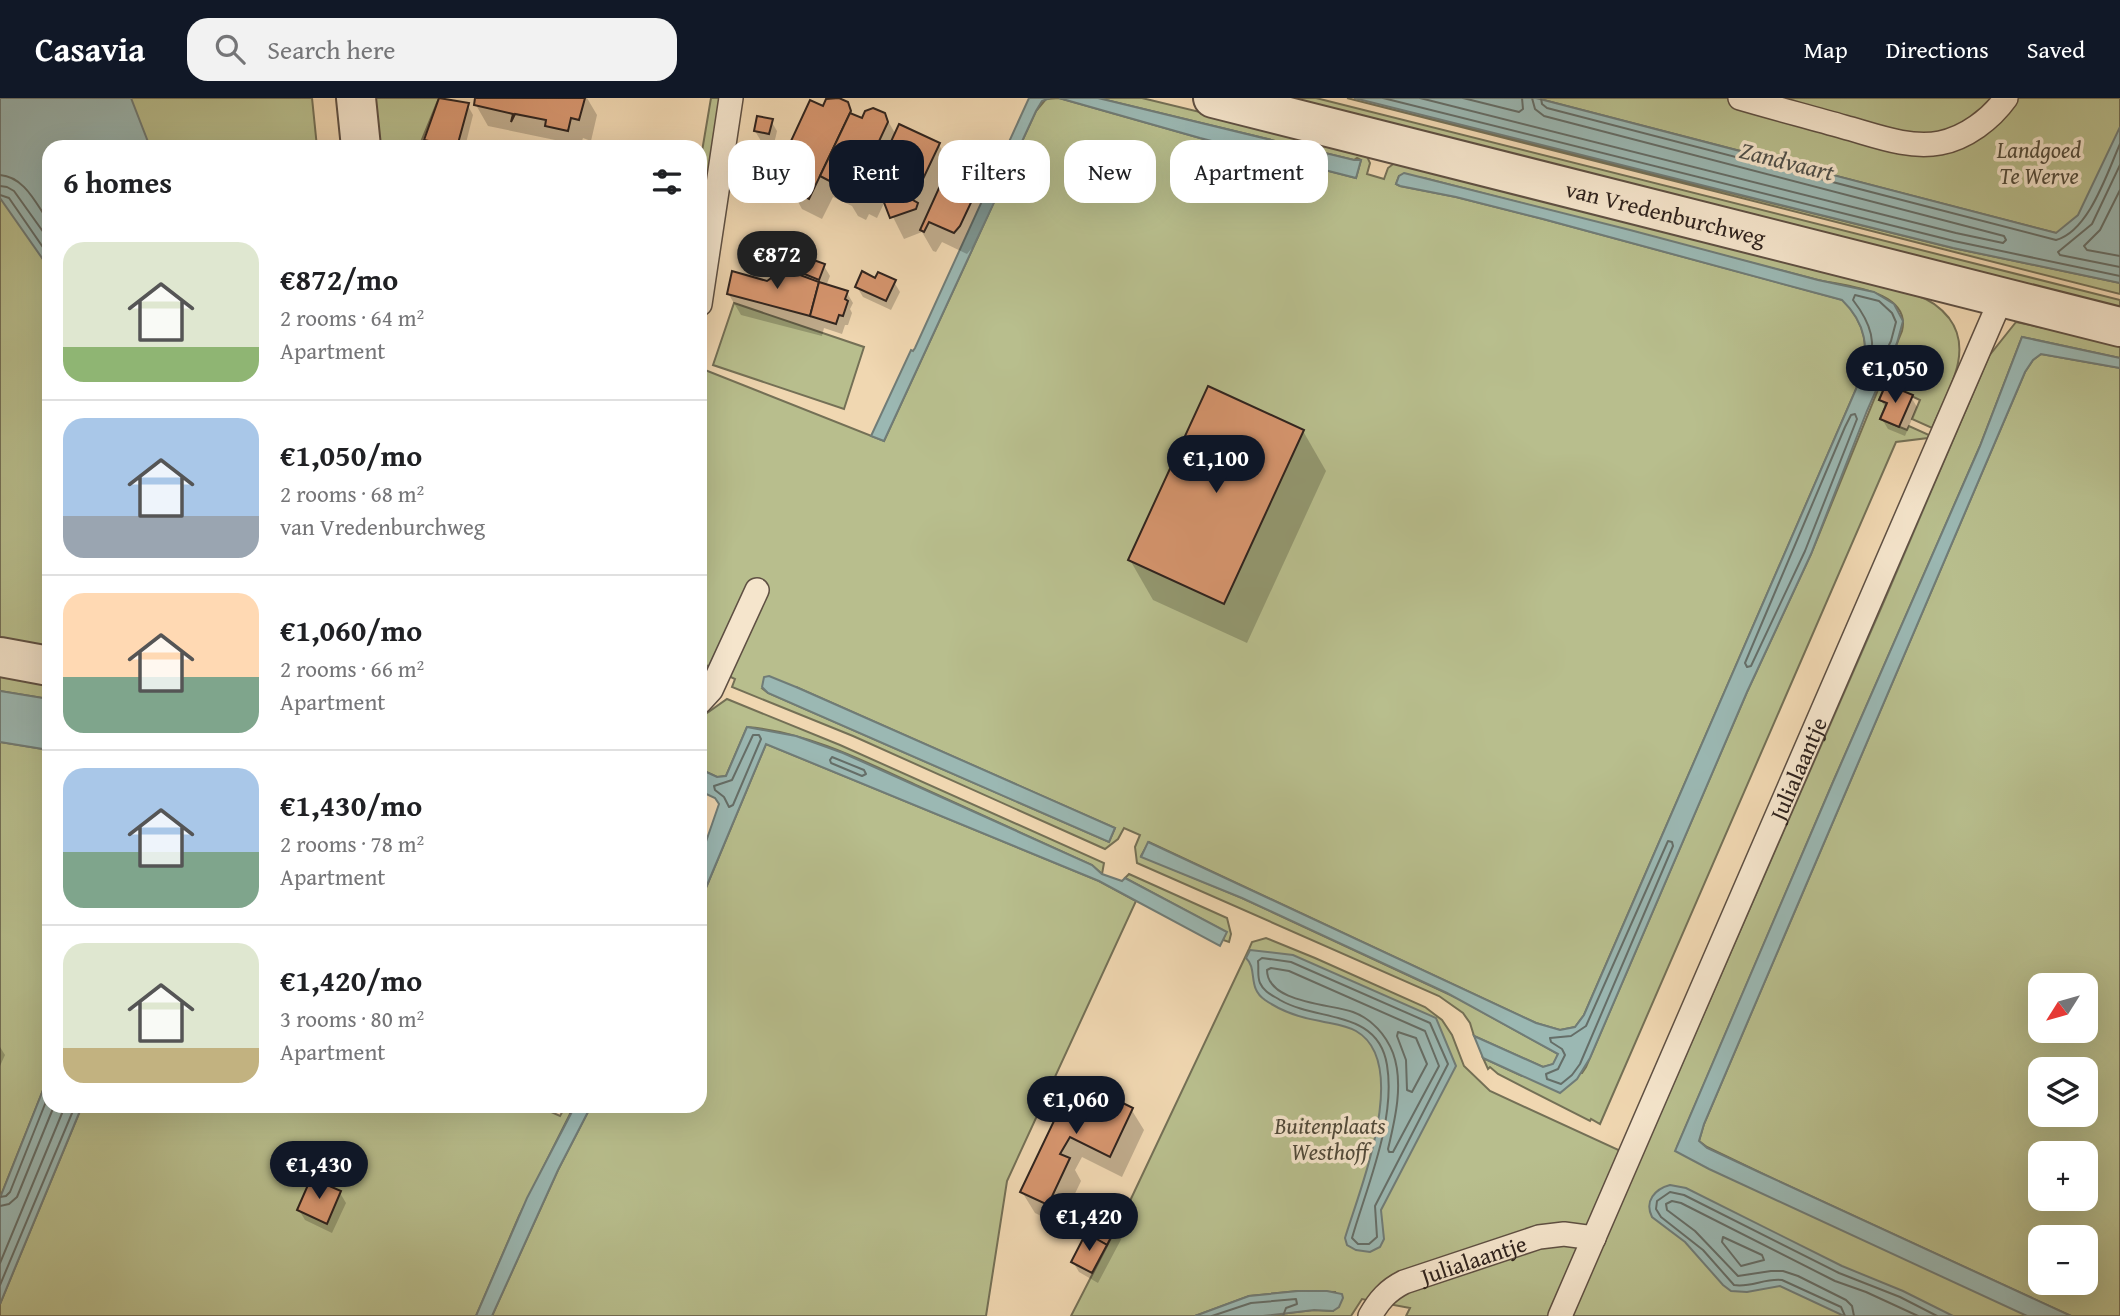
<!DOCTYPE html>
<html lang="en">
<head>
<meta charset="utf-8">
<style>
	body { margin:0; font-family:"Gentium Book Plus",serif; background:#f2f2f2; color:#202124; height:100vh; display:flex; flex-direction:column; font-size:26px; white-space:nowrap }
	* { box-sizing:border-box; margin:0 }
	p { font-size:23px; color:#757577 }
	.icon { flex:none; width:38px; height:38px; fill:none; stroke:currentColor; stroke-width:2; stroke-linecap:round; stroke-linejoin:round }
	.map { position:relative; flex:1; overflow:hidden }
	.sheet { position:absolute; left:42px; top:42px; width:665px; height:973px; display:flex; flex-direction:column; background:#fff; border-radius:21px; box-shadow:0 7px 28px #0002 }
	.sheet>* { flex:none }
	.top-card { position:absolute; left:728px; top:42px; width:665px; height:63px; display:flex; gap:14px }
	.needle { width:46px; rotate:233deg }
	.fabs { position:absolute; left:2028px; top:875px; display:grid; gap:14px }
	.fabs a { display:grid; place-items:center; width:70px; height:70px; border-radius:14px; background:#fff; box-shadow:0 7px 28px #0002; font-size:35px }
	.price { position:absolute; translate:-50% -60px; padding:0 16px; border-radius:24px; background:#111827; color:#fff; font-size:23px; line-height:46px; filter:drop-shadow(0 2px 4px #0008) }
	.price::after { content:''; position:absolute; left:50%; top:42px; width:21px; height:16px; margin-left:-10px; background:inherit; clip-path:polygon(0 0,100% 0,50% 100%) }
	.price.selected { background:#222; color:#fff }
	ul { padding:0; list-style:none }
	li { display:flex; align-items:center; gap:21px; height:175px; padding:0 21px }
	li+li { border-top:2px solid #e0e0e0 }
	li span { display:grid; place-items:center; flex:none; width:196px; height:140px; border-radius:21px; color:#555 }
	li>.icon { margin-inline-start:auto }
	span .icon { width:84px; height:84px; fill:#fffc; stroke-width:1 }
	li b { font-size:30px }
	h2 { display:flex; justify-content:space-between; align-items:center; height:84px; padding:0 21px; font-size:30px }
	.chip { padding:0 24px; border-radius:21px; background:#fff; box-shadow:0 7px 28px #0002; font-size:24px; line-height:63px }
	.chip.selected { background:#111827; color:#fff }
	header { display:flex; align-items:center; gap:42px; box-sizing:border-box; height:98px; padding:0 35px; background:#111827; color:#fff }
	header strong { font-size:33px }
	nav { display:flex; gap:38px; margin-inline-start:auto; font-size:24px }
	.search { width:490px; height:63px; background:#f2f2f2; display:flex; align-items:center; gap:18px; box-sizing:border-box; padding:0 24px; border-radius:21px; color:#757577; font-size:26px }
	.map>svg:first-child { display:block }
	.green { fill:#b8be8d; stroke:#747056; stroke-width:2; fill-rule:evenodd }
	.water { fill:#9bb8b3; stroke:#707c77; stroke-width:2 }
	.shadow { fill:#0003 }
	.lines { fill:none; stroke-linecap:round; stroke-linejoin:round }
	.shore { stroke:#656e68; stroke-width:2 }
	.building { fill:#d7966f; stroke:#2f231e; stroke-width:2 }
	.lane-casing { stroke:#5f5043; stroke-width:26 }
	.street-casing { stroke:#5f5043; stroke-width:42 }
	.lane { stroke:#f5e5cc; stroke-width:23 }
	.street { stroke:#f5e5cc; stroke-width:38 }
	.labels { text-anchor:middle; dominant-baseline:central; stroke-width:7; stroke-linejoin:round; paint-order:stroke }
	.park-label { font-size:23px; font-style:italic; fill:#514a3a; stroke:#f5e5cc }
	.street-label { font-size:23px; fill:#2f231e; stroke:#f5e5cc }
	.water-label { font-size:24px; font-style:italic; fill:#4f504b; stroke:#f5e5cc }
</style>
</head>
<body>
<header>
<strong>Casavia</strong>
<div class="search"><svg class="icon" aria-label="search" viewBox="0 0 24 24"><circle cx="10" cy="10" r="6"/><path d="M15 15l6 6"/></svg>Search here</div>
<nav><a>Map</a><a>Directions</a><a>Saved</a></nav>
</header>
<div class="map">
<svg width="2120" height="1218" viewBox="0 0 2120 1218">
	<rect width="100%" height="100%" fill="#f0d7b1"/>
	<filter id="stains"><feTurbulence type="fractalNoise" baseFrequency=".00286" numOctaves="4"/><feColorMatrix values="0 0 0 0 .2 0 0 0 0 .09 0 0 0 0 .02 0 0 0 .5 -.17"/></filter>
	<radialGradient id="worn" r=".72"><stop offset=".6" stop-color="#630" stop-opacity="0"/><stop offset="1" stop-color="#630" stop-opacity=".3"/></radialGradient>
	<g class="green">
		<polygon points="0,0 312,0 317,49 49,49 49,551 0,543"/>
		<polygon points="370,0 439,0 419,49 375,49"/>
		<polygon points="711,0 723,0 700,145 700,65"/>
		<path d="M 1059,0 L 1200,40 L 1356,80 L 1361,62 L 1357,60 L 1354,62 L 1098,0 L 1142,0 L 1365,54 L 1370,65 L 1367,76 L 1384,81 L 1388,70 L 1397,63 L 1918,198 C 1931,202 1940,209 1949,220 C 1975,254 1946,296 1932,330 L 1912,321 L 1920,302 L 1886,286 L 1879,302 L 1887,305 L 1880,321 L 1907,332 L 1909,328 L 1929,337 L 1928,340 L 1896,344 L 1600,1026 L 1591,1021 L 1590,1023 L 1498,976 L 1490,969 L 1488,971 L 1483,960 L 1522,978 L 1582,975 L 1586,969 L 1747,594 L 1811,456 L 1902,233 C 1912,192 1844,188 1818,182 L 1424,80 L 1399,78 L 1396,86 L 1400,88 L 1456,99 L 1543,121 L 1843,202 C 1866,226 1870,250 1860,282 L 1584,917 L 1575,929 L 1560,932 L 1536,925 L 1149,744 L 1141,758 L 1242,800 L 1457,900 L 1558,956 L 1554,966 L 1543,969 L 1474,938 L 1470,925 L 1463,915 L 1439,898 L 1137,765 L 1135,749 L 1140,737 L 1124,730 L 1118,741 L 1105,751 L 853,638 L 732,589 L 735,581 L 704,566 L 700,575 L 700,270 L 884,343 L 1036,13 L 1046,1 ZM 796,589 L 1115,730 L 1109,744 L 768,595 L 763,591 Z"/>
		<polygon points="1283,0 1316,0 2120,202 2120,209"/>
		<polygon points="1347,0 1953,150 2120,185 2120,196"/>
		<polygon points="1536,0 2120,0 2120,126 2056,135"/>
		<polygon points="734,205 864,249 844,311 713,267"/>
		<polygon points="2016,224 2120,246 2120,260 2022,239 1980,348 1833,684 1677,1049 2049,1218 1406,1218 1410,1210 1362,1201 1351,1218 1263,1218 1314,1212 1333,1213 1335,1194 1298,1193 1249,1198 1195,1218 1071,1218 1129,1105 1249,851 1252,844 1266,840 1315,860 1425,909 1442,922 1452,937 1464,968 1490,993 1640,1062 1885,501 1989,258"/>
		<path d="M 2041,256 L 2120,270 L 2120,1218 L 2071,1218 L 1761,1075 L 1707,1049 L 1699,1043 L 1704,1026 L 2025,274 L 2033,262 ZM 2040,887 L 2086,887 L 2086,933 L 2040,933 ZM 2040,971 L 2086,971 L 2086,1017 L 2040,1017 ZM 2040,1055 L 2086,1055 L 2086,1101 L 2040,1101 ZM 2040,1139 L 2086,1139 L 2086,1185 L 2040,1185 Z"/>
		<polygon points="0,572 49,580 49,601 0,593"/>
		<path d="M 727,601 L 840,647 L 1104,765 L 1102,776 L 1092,767 C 1034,741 976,714 918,688 C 864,663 807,634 747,629 L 726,678 L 717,679 L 700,671 L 700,620 Z"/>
		<polygon points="0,644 49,652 49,977 0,1100"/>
		<polygon points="766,646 1099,783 1136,803 1007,1083 986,1218 492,1218 558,1072 591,1008 700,1008 700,804"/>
		<polygon points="1129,776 1227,820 1231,836 1229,844 1223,842 1226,834 1125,780"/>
		<polygon points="82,1008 538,1008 560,1018 565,1009 572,1012 519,1118 476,1218 0,1218 0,1206"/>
	</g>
	<g class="water">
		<polygon points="0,0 131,0 150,49 49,49 49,170 0,100"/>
		<polygon points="1029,0 1050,0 1042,3 1036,13 884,343 871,338 911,252 913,253 915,250"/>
		<polygon points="1059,0 1098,0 1354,62 1361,62 1356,80 1200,40"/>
		<polygon points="1354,0 1536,0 2056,135 2078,117 2120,29 2120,185 1953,150"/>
		<path d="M 1404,75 L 1630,132 L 1818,182 L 1874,194 L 1894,206 L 1903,223 L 1897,245 L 1867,313 L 1811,456 L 1747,594 L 1590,960 L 1577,981 L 1560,995 L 1483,960 L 1474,938 L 1543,969 L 1553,966 L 1558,956 L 1447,895 L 1242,800 L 1141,759 L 1148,744 L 1536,925 L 1560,932 L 1575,929 L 1584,917 L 1860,282 C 1870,251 1866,225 1842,202 L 1543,121 L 1456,99 L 1400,88 L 1396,86 L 1399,78 Z"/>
		<polygon points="2022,239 2120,260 2120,270 2041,256 2033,262 2025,274 1704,1026 1699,1043 1707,1050 1761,1075 2071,1218 2027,1218 1709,1071 1675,1053 1833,684 1980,348"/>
		<polygon points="769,578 796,589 1115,730 1109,744 768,595 762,589 764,579"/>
		<polygon points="0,593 49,601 49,652 0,644"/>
		<polygon points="747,629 796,638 843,655 1092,767 1102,776 1122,783 1125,780 1227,834 1220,848 1099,783 766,646 700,804 700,761 719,706 715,700 700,693 700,671 717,679 726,678"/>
		<path d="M 1250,852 L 1293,857 L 1436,920 L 1456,968 L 1381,1112 L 1384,1141 L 1380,1149 L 1370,1154 L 1356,1152 L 1347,1147 L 1345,1140 C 1359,1093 1412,965 1356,933 C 1345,927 1333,926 1320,923 C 1301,920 1281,913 1265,902 C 1247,890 1258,871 1246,860 Z"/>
		<polygon points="49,977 49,1008 82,1008 0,1206 0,1100"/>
		<polygon points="575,1008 591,1008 558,1072 492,1218 476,1218 527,1100"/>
		<path d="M 1670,1087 L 1686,1090 L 1842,1168 L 1903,1193 L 1953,1218 L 1844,1218 L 1780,1188 L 1747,1194 L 1731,1193 L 1723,1187 L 1685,1144 L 1652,1119 C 1644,1103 1655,1091 1670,1087 Z"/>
		<polygon points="1298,1193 1327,1193 1342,1196 1343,1200 1339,1209 1333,1213 1314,1212 1263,1218 1195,1218 1249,1198"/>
	</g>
	<g class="shadow">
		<polygon points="477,0 587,0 597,17 591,43 583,40 580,49 560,49 555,42 488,28 476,7"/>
		<polygon points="835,0 847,6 854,18 863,22 884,16 896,37 939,47 951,67 971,55 988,55 1001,77 1002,84 972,150 967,156 942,144 936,154 933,153 922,134 904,141 885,103 877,120 869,116 866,122 858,118 852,108 833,99 822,121 802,111 780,71 827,2"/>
		<polygon points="467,6 473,17 465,49 430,49 426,41"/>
		<polygon points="771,23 777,33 774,46 761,43 755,33"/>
		<polygon points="808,157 811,163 824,168 830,178 826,188 847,195 853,205 850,211 852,215 848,227 845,227 842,236 824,230 822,238 741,217 728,195 767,185 789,175 786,170"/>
		<polygon points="876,182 894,184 900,194 891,212 863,199 857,189"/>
		<polygon points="1911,299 1917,309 1905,338 1888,331 1882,321 1886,311 1881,302"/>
		<polygon points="1303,333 1326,373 1247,545 1153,502 1130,462"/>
		<polygon points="0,949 5,957 0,968"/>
		<polygon points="1075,983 1131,1011 1144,1032 1122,1079 1082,1059 1075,1072 1081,1083 1060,1127 1035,1115 1022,1094"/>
		<polygon points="560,1008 575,1008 571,1016 563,1013"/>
		<polygon points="340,1095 346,1105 332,1135 305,1122 299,1112"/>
		<polygon points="1119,1124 1125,1134 1098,1185 1079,1174 1073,1164 1086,1139 1082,1132"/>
	</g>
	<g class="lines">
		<g class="shore">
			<polyline points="1383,0 1954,143 2120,178"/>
			<polyline points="1420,0 1956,135 2003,145 2006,142 2004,138 1544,18 1535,11 1532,0"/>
			<polyline points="1463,0 1519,14 1523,11 1522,0"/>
			<path d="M 1541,0 L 1542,6 L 1547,10 L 2056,142 C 2089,133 2107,75 2120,46"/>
			<polyline points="2120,67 2092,126 2058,154 2060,157 2120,169"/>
			<path d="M 0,77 C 25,79 36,106 49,124"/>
			<polyline points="0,88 7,89 14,93 49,142"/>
			<polyline points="2120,92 2100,132 2084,148 2087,152 2120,158"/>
			<polyline points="0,97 9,100 49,158"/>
			<path d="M 1855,197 L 1879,203 L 1892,215 L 1896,224 L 1891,243 L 1874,277 L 1870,274 C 1875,243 1873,228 1853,202 Z"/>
			<polygon points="1855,316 1857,321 1805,453 1751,568 1747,569 1745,565 1845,329 1851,317"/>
			<polygon points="753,637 759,637 761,641 733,707 729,709 724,699 715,692 714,688 732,682"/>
			<polygon points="832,659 864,672 866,676 862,678 831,665 830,662"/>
			<polygon points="1668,743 1672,744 1673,748 1580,966 1572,977 1561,986 1547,981 1546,976 1558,971 1565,957 1562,951 1551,944 1550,940 1571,938 1586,928"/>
			<path d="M 1262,860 L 1291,864 L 1430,925 L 1448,966 L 1375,1108 L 1377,1139 L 1369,1146 L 1358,1146 L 1352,1140 C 1367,1088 1396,1022 1387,967 C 1378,911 1318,924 1280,902 C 1272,897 1264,894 1260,885 C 1257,878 1259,870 1258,863 Z"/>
			<path d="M 1271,870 L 1289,873 L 1425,933 L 1439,968 L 1393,1054 L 1389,1054 L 1388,1051 C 1395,1022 1404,985 1393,955 C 1386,937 1372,921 1353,914 C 1331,906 1267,905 1267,872 Z"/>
			<polygon points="1398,934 1416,940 1427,966 1412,994 1407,992 1406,962 1397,938"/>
			<polyline points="0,1099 6,1098 10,1094 49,996"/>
			<polyline points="0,1108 9,1106 17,1099 54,1008"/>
			<polygon points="1723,1139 1762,1157 1764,1162 1741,1168 1722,1144"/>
			<polyline points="0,1165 65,1008"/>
			<polyline points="0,1187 75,1008"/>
			<polyline points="1212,1218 1251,1205 1296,1201 1297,1206 1286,1210 1283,1218"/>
			<path d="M 1845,1218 L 1841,1209 L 1782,1182 C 1765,1180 1750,1190 1734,1187 L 1703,1152 L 1661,1119 L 1656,1111 L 1657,1103 L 1670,1094 L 1684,1097 L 1839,1175 L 1900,1199 L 1937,1218"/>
			<polyline points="1854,1218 1852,1208 1846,1202 1798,1178 1783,1173 1771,1173 1738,1178 1695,1133 1667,1112 1666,1106 1672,1103 1681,1105 1835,1183 1866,1194 1918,1218"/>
		</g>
	</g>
	<g class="building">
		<polygon points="439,0 469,5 457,49 424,42"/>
		<polygon points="475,0 585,0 579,22 571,20 568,33 545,28 546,22 515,16 511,24 513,16 474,7"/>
		<polygon points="839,0 848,4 851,13 809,101 788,90 793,79 778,71 810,2 823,8 826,1"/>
		<polygon points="873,10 885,15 888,24 852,101 843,97 845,91 820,78 850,15 862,20 865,13"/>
		<polygon points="757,18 773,21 769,36 754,33"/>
		<polygon points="899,26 940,45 913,102 918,105 916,111 890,120 880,94 885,84 875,79 865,100 857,96 854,102 852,101 873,54 884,59"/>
		<polygon points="976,47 990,53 991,62 960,128 954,135 929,124 924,134 920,132 958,48 970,53"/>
		<polygon points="793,149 809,156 802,177 785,170"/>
		<polygon points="808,160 825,166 819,182 802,175"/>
		<polygon points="784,171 819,184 810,218 727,196 732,173 767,183"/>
		<polygon points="862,173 875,180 878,174 896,182 886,203 855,189"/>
		<polygon points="819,184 848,193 845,201 848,203 843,218 839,217 836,226 810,218"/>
		<polygon points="1886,286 1913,297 1899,329 1880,321 1887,305 1879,302"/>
		<polygon points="1208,288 1304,332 1224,506 1128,462"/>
		<polygon points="1074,981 1133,1010 1110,1059 1070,1039 1060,1056 1070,1060 1048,1107 1020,1094"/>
		<polygon points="311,1080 341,1093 327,1126 297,1112"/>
		<polygon points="1093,1108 1120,1122 1107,1147 1080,1132"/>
		<polygon points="1086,1135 1107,1147 1092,1175 1071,1164"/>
	</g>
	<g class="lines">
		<defs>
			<g id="lane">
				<path d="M 1740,0 C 1774,10 1809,19 1844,29 C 1874,37 1908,51 1940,45 C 1966,40 1991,21 2006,0"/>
				<polyline points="700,206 731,0"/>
				<polyline points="700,604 711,592 757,492"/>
				<path id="s1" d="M 1370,1218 C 1379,1202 1388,1192 1404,1184 L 1539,1139 L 1564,1136 L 1594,1140"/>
				<path id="s2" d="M 1560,1218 L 2001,201"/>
			</g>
			<g id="street">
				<polyline points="356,0 361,49"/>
				<path id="s3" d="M 1213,0 L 2120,229"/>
				<polyline points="0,559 49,568"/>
			</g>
		</defs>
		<use href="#lane" class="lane-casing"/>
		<use href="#street" class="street-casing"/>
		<use href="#lane" class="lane"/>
		<use href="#street" class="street"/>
	</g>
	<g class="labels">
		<g class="park-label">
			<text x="2039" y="51">Landgoed<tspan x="2039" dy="26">Te Werve</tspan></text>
			<text x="1330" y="1027">Buitenplaats<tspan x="1330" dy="26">Westhoff</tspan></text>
		</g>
		<g class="street-label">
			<text stroke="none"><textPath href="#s3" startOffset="467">van Vredenburchweg</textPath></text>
			<text stroke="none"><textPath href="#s2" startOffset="597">Julialaantje</textPath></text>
			<text stroke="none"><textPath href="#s1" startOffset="122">Julialaantje</textPath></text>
		</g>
		<g class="water-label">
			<text transform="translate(1787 63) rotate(14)">Zandvaart</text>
		</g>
	</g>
	<rect width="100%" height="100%" filter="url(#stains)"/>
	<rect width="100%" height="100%" fill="url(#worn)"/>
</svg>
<div class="fabs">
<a><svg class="needle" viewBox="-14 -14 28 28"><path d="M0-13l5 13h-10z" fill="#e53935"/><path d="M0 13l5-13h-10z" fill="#757577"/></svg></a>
<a><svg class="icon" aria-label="layers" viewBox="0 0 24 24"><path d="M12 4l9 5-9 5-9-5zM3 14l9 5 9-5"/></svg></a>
<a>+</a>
<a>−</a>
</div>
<b class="price selected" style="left:777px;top:193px">€872</b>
<b class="price" style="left:1895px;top:307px">€1,050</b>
<b class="price" style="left:1216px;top:397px">€1,100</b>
<b class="price" style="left:1076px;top:1038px">€1,060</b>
<b class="price" style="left:319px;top:1103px">€1,430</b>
<b class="price" style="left:1089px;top:1155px">€1,420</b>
<div class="top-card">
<a class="chip">Buy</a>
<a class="chip selected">Rent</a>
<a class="chip">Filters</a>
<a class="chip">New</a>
<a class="chip">Apartment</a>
</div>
<section class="sheet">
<h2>6 homes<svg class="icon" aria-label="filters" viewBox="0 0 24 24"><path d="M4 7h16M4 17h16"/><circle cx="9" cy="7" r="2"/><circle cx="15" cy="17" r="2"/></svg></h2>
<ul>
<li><span style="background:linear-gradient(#dfe7d0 75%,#8fb573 0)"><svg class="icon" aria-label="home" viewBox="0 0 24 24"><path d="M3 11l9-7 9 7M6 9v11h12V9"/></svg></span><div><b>€872/mo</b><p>2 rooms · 64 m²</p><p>Apartment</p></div></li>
<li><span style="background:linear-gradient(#a9c7e8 70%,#9aa5b1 0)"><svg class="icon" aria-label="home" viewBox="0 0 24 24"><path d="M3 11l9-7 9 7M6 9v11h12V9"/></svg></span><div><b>€1,050/mo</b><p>2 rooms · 68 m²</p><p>van Vredenburchweg</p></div></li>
<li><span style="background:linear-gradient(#ffd9b3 60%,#7fa58c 0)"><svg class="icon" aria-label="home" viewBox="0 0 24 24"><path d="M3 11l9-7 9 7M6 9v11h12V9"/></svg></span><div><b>€1,060/mo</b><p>2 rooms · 66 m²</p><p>Apartment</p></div></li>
<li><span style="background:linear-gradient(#a9c7e8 60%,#7fa58c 0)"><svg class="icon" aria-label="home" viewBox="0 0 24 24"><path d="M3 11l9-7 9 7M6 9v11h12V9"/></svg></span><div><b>€1,430/mo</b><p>2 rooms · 78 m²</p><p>Apartment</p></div></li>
<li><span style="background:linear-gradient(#dfe7d0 75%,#c2b280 0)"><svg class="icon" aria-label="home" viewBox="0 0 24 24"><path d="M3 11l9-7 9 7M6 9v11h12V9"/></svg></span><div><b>€1,420/mo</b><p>3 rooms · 80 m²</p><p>Apartment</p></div></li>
</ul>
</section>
</div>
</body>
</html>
